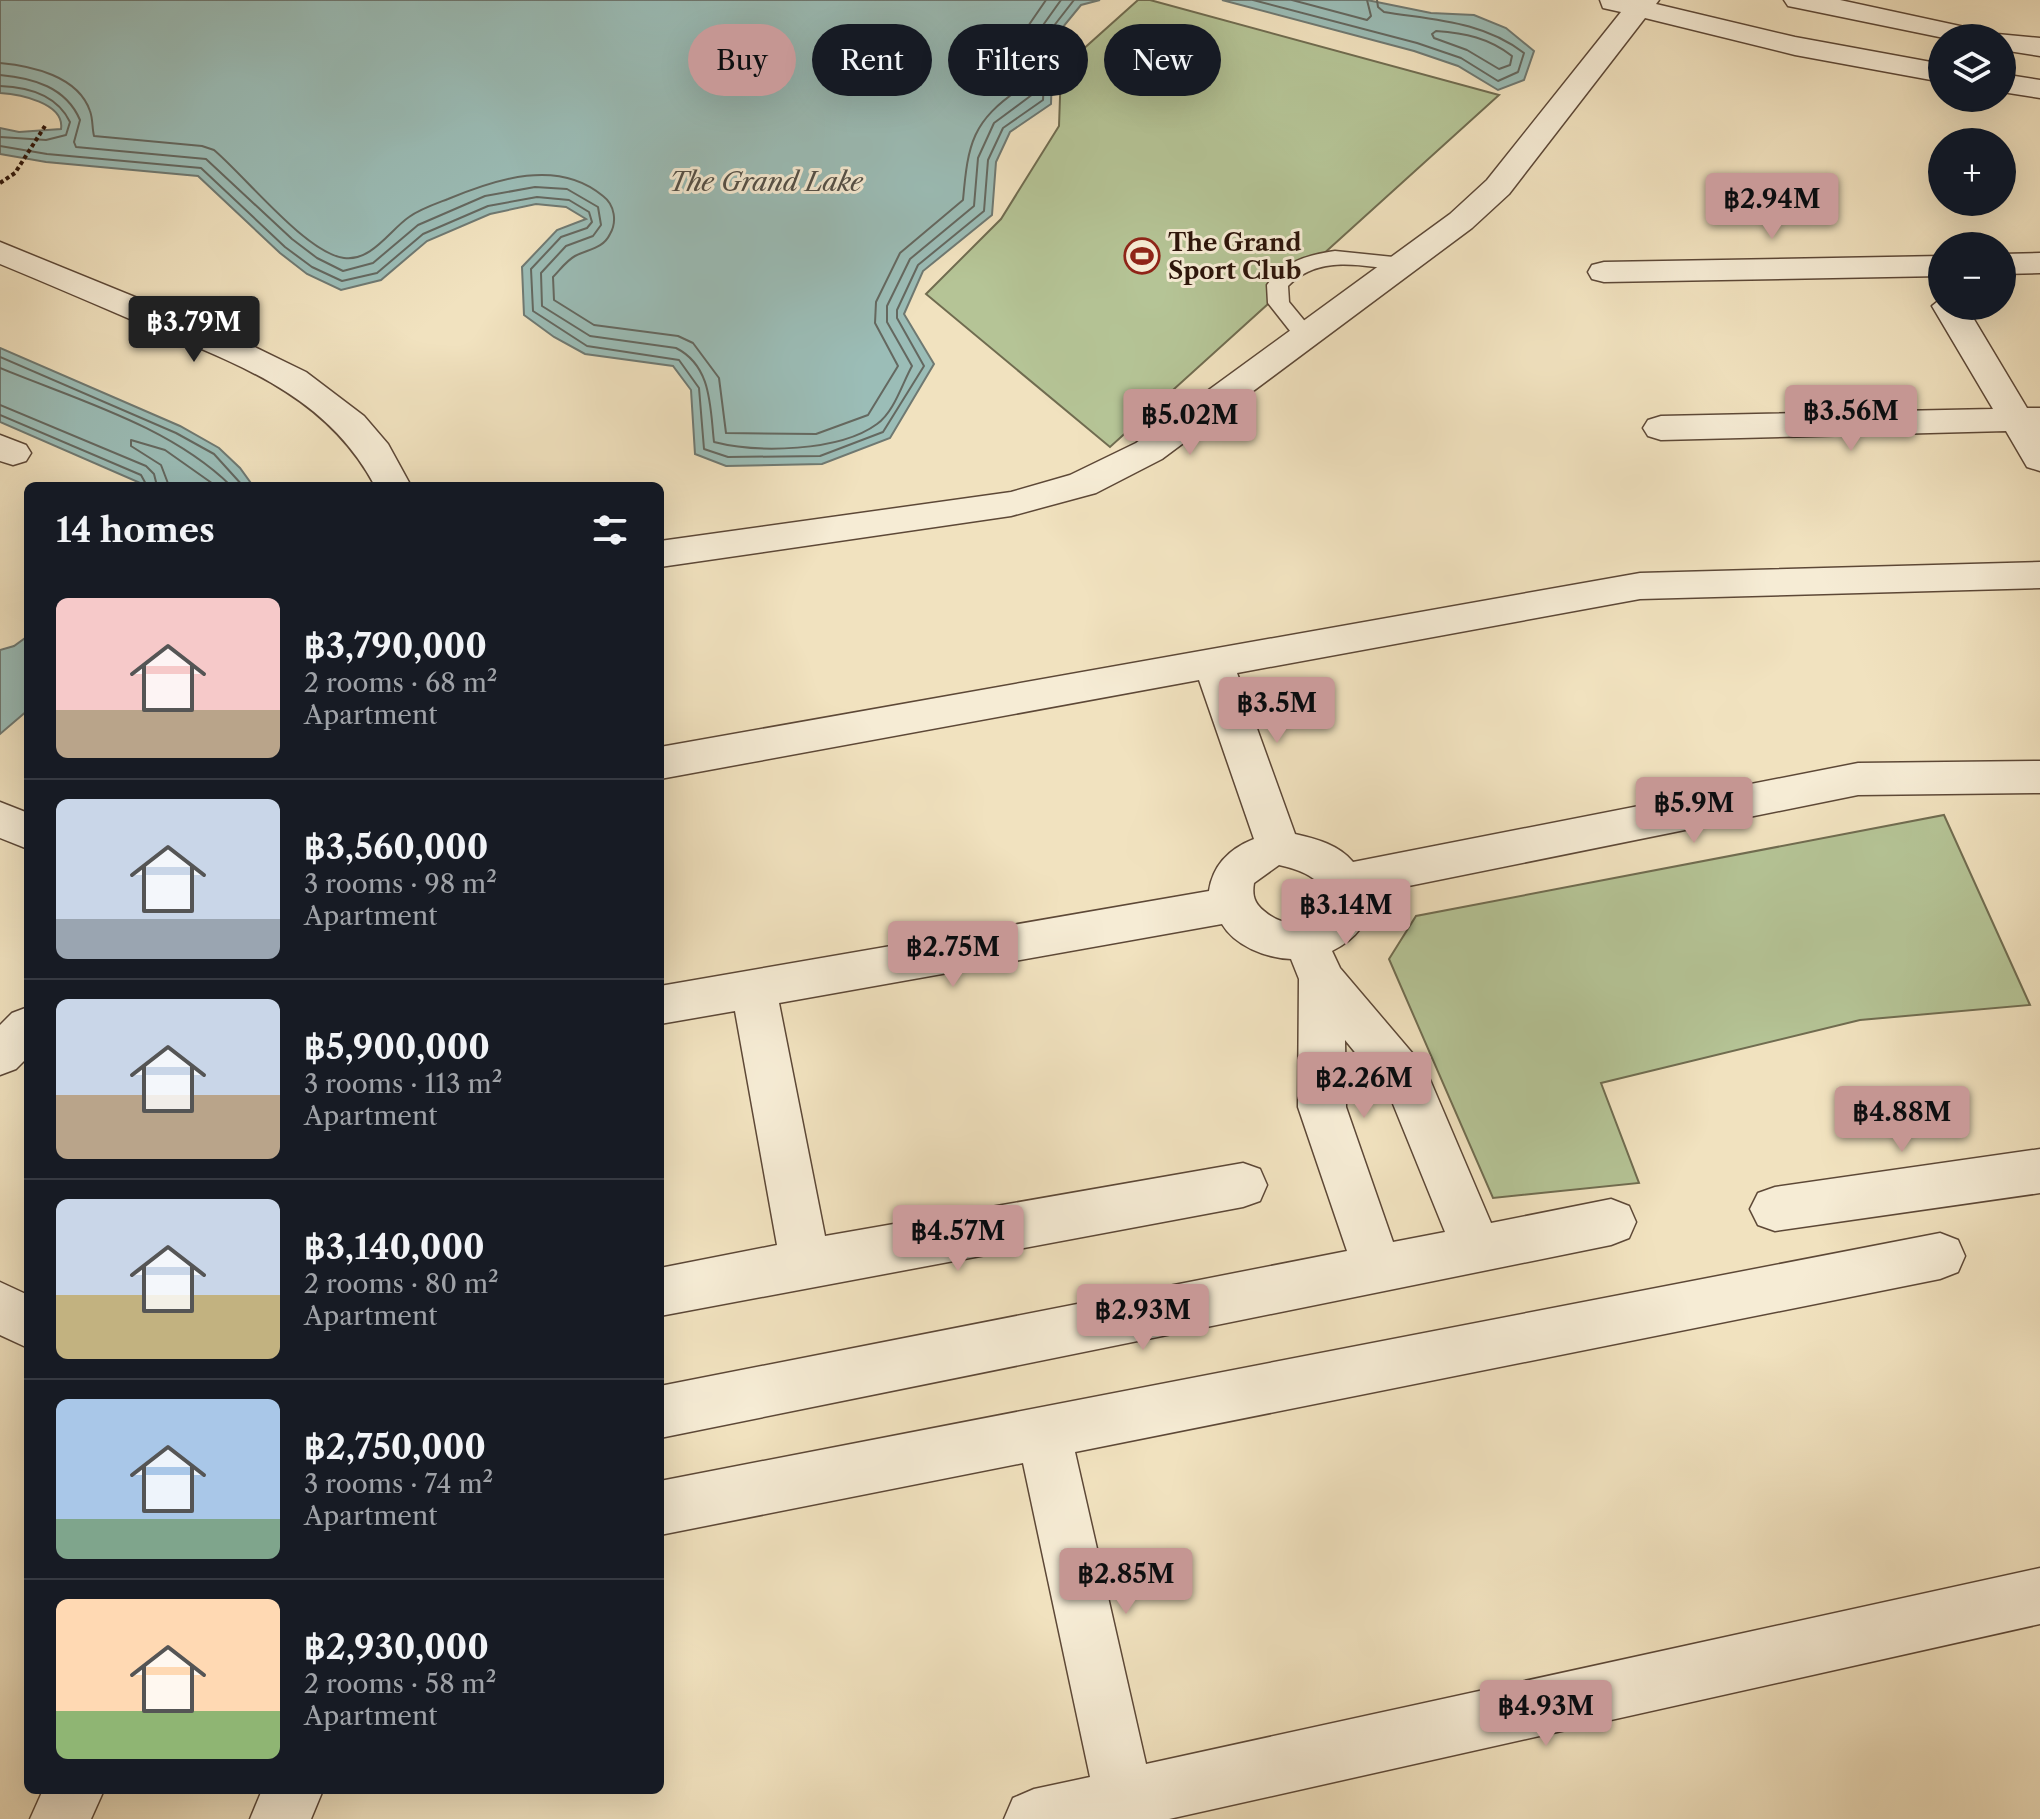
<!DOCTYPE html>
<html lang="en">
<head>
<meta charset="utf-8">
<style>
	body { margin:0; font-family:"Libre Caslon Text",serif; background:#20242c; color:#f1f3f6; height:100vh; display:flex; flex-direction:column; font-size:30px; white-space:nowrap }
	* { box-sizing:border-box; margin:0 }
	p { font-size:26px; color:#9ea1a6 }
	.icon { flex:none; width:44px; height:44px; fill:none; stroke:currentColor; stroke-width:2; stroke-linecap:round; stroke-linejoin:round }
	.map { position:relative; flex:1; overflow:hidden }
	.sheet { position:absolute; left:24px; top:482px; width:640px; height:1312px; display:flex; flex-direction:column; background:#171b24; border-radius:12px; box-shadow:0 8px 32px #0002 }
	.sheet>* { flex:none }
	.banner { position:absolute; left:688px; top:24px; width:760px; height:72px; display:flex; gap:16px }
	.controls { position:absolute; left:1928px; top:24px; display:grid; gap:16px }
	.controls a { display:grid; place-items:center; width:88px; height:88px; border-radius:50%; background:#171b24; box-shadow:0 8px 32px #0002; font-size:40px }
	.price { position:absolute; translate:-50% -68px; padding:0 18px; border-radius:8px; background:#c59692; color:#111; font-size:26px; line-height:52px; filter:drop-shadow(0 2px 4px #0008) }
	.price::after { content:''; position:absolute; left:50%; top:48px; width:24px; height:18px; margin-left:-12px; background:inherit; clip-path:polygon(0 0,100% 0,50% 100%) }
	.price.on { background:#222; color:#fff }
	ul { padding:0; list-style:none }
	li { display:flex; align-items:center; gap:24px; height:200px; padding:0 32px }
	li+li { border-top:2px solid #363941 }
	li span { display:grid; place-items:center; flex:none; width:224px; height:160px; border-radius:12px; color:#555 }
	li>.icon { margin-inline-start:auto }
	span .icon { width:96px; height:96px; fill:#fffc; stroke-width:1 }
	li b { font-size:34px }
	h2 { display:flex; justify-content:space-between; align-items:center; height:96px; padding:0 32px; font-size:34px }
	.pill { padding:0 28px; border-radius:36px; background:#171b24; box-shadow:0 8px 32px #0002; font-size:28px; line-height:72px }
	.pill.on { background:#c59692; color:#111 }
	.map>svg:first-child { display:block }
	.green { fill:#b5c496; stroke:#706c50; stroke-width:2 }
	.water { fill:#9bbdb7; stroke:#6f7972; stroke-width:2 }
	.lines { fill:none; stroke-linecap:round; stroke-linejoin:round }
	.shore { stroke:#646860; stroke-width:2 }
	.lane-casing { stroke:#5d4837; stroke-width:3 }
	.street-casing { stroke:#5d4837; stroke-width:3 }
	.path { stroke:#2c140a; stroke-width:4; stroke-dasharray:4 3; stroke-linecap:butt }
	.lane { fill:#f6ecd5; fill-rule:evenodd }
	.street { fill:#f6ecd5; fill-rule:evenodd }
	.labels { text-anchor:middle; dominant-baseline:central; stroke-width:6; stroke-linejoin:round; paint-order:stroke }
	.far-poi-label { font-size:24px; font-weight:bold; fill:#2c140a; stroke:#f6ecd5; text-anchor:start }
	.far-water-label { font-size:26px; font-style:italic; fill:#534f47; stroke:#f6ecd5 }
</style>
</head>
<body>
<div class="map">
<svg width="2040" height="1819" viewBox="0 0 2040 1819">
	<rect width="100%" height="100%" fill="#f1e2bf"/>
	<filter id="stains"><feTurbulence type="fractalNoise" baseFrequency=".0025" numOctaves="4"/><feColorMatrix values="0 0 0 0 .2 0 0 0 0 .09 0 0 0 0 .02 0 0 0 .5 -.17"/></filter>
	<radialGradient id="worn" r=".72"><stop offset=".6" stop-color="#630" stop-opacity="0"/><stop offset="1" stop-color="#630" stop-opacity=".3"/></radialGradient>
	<g class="green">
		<polygon points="1138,0 1150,0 1499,95 1110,447 926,294 1001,219 1059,126 1061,69"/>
		<polygon points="1944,815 2030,1005 1860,1020 1601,1083 1639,1183 1493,1198 1389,959 1416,916"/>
	</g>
	<g class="water">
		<path d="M 0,0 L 1100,0 L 1081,5 L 1053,39 L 1051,104 L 1010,132 L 996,162 L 992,215 L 923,271 L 904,314 L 934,364 L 890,438 L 822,464 L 726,466 L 695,454 L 691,390 L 673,366 L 585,354 L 554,337 L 524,315 L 522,267 L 557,230 L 586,219 L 566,207 L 536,204 L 490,214 L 427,241 L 381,280 L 341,290 L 307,274 L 280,253 L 198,176 L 46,162 L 0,154 L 0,128 L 19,132 L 61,129 C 65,103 19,94 0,93 Z"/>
		<polygon points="1222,0 1367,0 1431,13 1474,15 1506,28 1534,51 1524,80 1498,90 1458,66 1414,51"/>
		<polygon points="0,348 180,426 219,448 240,468 253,486 147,486 0,422"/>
		<polygon points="28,636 28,710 0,734 0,650 14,646"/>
	</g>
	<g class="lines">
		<g class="shore">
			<path d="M 1253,0 L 1417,43 L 1461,58 L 1498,81 L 1518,72 L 1524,53 C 1482,21 1434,20 1384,12 L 1378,7 L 1377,0"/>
			<polyline points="1292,0 1367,20 1371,16 1367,0"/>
			<path d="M 1436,31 C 1465,33 1489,38 1512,56 L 1510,65 L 1499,69 L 1467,50 L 1434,38 L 1432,34 Z"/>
			<path d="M 0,63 C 32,66 78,76 90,111 C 93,119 92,128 94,136 L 202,146 L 214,150 C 245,176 306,253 344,258 C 371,262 390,230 409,217 C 420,209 435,204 448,199 C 496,179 558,158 603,196 C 615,205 617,222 610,234 C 603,249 588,249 575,256 C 566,261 560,270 553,277 L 554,300 L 594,325 L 678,336 L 693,343 L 719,378 L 726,433 L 816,434 L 868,415 L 898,366 L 875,323 L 876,302 L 900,253 L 963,200 C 968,143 972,121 1021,88 L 1024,32 L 1046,0"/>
			<path d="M 0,75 C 33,78 66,87 80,120 L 74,142 L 76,147 L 206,159 L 292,239 L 317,258 L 343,271 L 373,263 L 418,225 L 485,196 L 535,187 L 567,189 L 598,207 L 601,225 L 593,236 L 566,246 L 541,273 L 542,306 L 590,336 L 676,348 C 712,366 710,407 714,442 C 757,453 839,452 877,424 C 894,412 902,384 912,366 L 887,322 L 887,306 L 910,259 L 974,206 L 978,158 L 994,123 L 1033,94 L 1036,35 L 1061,0"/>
			<path d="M 0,86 C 28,87 57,95 70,122 L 66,135 L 46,140 L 0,137"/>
			<polyline points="0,146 47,154 201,168 285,247 312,267 342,281 377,273 423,234 488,206 537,197 569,200 589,212 592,222 587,228 561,237 531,269 533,311 587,346 679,360 699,388 704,449 728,457 820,456 883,432 924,366 897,318 897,310 918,265 984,211 988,160 1003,128 1043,100 1046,36 1074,0"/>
			<polyline points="0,357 176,433 214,454 243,486"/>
			<path d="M 0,368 C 77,400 170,426 231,486"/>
			<polyline points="0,405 146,466 154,474 157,486"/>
			<polyline points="0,415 141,475 147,486"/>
			<polyline points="169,486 161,465 131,446 131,440 165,450 216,486"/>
		</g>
		<defs>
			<path id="lane" d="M 1335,251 L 1403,258 L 1413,264 C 1398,282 1330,242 1288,286 L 1289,302 L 1317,336 L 1314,341 L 1298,341 L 1268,303 L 1267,285 C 1284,262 1307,255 1335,251 Z"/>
			<g id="street">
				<polygon points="1600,0 1659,0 1656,4 1795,37 1942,64 1942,82 1795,55 1645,18 1509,194 1472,228 1162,459 1096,493 1011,516 660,567 660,541 1011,492 1070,475 1136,443 1450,214 1487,180 1621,12 1603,8"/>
				<polygon points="1784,0 1840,0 1997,34 2040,38 2040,56 2002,50 2002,38 1944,38 1798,8 1788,6"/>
				<polygon points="2002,74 2040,80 2040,98 2002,92"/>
				<path d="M 0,242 L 238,339 L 306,372 L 364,416 L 388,444 L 411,486 L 375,486 C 326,394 237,364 146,326 C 97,305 49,284 0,264 Z"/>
				<polygon points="2040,253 2040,273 2002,274 2002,254"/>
				<polygon points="1942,256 1942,276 1604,282 1592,279 1588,272 1592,265 1604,262"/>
				<polygon points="1942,298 1942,306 1966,306 2027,408 2040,408 2040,471 2027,467 2006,431 1661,440 1648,436 1643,428 1648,420 1661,416 1993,409 1932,306"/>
				<polygon points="0,435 26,445 31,453 26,461 13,465 0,461"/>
				<path d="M 2040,562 L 2040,588 L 1640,599 L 1237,673 L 1295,834 C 1317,839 1339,845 1353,862 L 1858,763 L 2040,761 L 2040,793 L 1858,795 L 1369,894 C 1374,920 1354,940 1332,951 L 1340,968 L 1425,1068 L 1491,1223 L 1611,1199 L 1629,1206 L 1636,1222 L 1629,1238 L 1611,1245 L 660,1438 L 660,1386 L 1347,1251 L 1298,1107 L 1299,979 L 1291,959 C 1266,958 1235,946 1222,924 L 779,1003 L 825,1236 L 1243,1163 L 1260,1169 L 1267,1185 L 1260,1201 L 1243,1207 L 660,1316 L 660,1268 L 777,1245 L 735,1011 L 660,1024 L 660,986 L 1209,891 C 1213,864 1231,848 1254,839 L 1199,680 L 660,779 L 660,747 L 1640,573 ZM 1279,865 C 1369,884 1309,950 1264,911 C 1254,903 1252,895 1254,883 ZM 1345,1040 L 1389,1094 L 1445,1232 L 1393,1242 L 1346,1107 Z"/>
				<polygon points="0,802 28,813 28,849 0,838"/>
				<polygon points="28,1007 28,1057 16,1069 0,1075 0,1025 12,1013"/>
				<polygon points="2040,1149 2040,1193 1775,1231 1758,1225 1750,1209 1758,1193 1775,1187"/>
				<polygon points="1940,1233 1958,1240 1965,1256 1958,1272 1940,1279 1075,1452 1146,1764 2040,1568 2040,1624 1169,1819 1004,1819 1013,1798 1034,1789 1090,1777 1023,1463 660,1535 660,1481"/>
				<polygon points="0,1282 28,1295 28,1348 0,1335"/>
				<polygon points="43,1790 104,1790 91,1819 30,1819"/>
				<polygon points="262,1790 323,1790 311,1819 250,1819"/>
			</g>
		</defs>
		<use href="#lane" class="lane-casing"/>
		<use href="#street" class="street-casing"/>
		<polyline class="path" points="0,183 15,173 45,126"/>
		<use href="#lane" class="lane"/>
		<use href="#street" class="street"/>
	</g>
	<defs>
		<symbol id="stadium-ring" viewBox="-11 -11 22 22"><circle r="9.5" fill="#f6ecd5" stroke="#8f2418" stroke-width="1.5"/><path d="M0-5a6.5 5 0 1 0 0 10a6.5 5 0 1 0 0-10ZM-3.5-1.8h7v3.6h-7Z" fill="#8f2418"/></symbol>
	</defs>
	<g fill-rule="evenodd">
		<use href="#stadium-ring" x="1122" y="236" width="40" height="40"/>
	</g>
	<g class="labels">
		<g class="far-poi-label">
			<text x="1168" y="242">The Grand<tspan x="1168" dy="28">Sport Club</tspan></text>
		</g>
		<g class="far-water-label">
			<text x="766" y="182">The Grand Lake</text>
		</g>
	</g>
	<rect width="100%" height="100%" filter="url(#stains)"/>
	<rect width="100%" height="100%" fill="url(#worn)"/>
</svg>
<div class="controls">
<a><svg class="icon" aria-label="layers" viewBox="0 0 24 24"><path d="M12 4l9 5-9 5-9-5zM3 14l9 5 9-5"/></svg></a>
<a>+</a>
<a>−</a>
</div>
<b class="price" style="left:1772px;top:241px">฿2.94M</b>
<b class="price on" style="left:194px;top:364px">฿3.79M</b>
<b class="price" style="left:1851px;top:453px">฿3.56M</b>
<b class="price" style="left:1190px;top:457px">฿5.02M</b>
<b class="price" style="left:1277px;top:745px">฿3.5M</b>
<b class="price" style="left:1694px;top:845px">฿5.9M</b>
<b class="price" style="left:1346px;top:947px">฿3.14M</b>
<b class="price" style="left:953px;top:989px">฿2.75M</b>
<b class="price" style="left:1364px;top:1120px">฿2.26M</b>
<b class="price" style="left:1902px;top:1154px">฿4.88M</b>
<b class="price" style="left:958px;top:1273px">฿4.57M</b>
<b class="price" style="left:1143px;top:1352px">฿2.93M</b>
<b class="price" style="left:1126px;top:1616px">฿2.85M</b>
<b class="price" style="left:1546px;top:1748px">฿4.93M</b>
<div class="banner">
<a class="pill on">Buy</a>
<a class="pill">Rent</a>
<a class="pill">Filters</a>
<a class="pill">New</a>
</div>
<section class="sheet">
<h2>14 homes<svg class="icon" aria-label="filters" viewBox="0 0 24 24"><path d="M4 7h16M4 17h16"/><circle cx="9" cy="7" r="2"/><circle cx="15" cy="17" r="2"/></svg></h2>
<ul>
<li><span style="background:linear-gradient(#f6c9c9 70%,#b9a48a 0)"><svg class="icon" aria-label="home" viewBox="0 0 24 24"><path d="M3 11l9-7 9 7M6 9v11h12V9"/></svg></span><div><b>฿3,790,000</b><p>2 rooms · 68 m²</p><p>Apartment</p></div></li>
<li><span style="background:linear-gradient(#c9d6e8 75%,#9aa5b1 0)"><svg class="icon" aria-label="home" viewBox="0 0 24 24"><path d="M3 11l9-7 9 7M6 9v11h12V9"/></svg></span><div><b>฿3,560,000</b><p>3 rooms · 98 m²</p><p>Apartment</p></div></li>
<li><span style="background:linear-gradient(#c9d6e8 60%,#b9a48a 0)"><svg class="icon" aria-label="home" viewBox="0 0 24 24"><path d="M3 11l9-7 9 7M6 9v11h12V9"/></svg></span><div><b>฿5,900,000</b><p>3 rooms · 113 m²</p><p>Apartment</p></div></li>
<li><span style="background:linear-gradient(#c9d6e8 60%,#c2b280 0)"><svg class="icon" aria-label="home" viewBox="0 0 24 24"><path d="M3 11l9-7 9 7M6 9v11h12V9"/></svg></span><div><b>฿3,140,000</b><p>2 rooms · 80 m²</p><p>Apartment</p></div></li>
<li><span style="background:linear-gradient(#a9c7e8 75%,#7fa58c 0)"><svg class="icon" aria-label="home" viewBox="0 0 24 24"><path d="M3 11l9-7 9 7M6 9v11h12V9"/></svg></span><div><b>฿2,750,000</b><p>3 rooms · 74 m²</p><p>Apartment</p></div></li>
<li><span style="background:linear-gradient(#ffd9b3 70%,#8fb573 0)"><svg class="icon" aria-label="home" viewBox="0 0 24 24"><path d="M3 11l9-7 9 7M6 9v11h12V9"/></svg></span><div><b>฿2,930,000</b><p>2 rooms · 58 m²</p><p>Apartment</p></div></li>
</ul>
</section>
</div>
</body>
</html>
